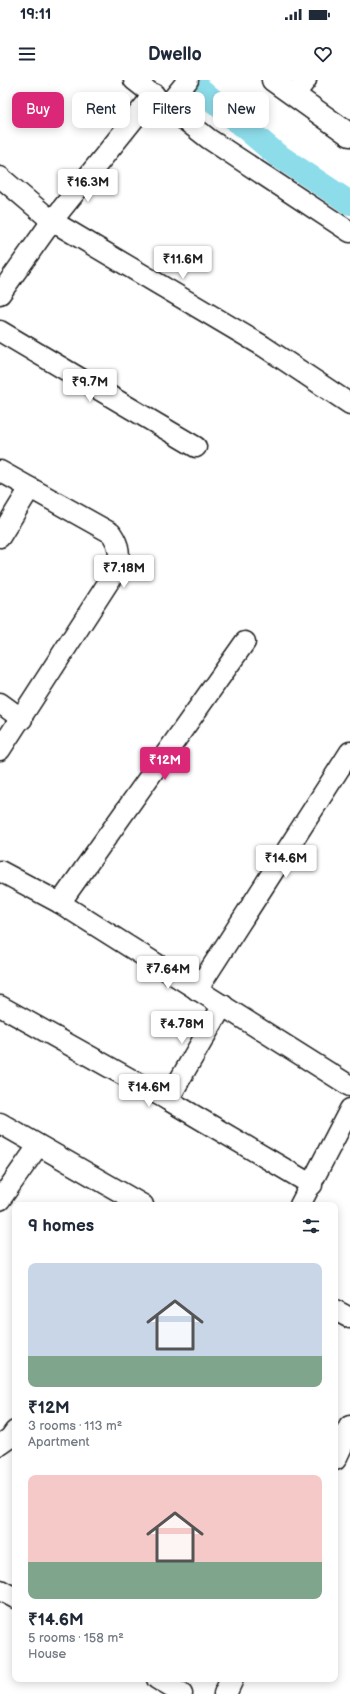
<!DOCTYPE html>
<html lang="en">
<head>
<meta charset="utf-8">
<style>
	body { margin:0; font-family:"Balsamiq Sans",sans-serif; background:#f6f6f7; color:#1f2937; height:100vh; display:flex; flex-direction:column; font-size:15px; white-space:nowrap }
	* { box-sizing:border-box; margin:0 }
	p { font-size:13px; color:#747a83 }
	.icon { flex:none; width:22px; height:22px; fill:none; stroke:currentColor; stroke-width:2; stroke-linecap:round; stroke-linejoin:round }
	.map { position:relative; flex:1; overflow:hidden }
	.sheet { position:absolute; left:12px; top:1122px; width:326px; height:480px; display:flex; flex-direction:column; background:#fff; border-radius:8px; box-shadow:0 2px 10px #0003 }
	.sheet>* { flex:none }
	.hud { position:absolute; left:12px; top:12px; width:326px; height:36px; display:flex; gap:8px }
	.price { position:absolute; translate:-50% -34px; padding:0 9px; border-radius:4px; background:#fff; color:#222; font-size:13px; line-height:26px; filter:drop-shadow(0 1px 2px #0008) }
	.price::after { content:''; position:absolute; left:50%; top:24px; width:12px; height:9px; margin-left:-6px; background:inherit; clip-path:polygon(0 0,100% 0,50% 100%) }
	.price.on { background:#db2777; color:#fff }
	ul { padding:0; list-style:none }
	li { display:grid; align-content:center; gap:8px; height:212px; padding:0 16px }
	li span { display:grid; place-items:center; height:124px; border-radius:8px; color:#555 }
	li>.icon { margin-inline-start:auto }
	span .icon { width:72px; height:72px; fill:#fffc; stroke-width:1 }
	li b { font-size:17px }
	h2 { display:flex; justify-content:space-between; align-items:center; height:48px; padding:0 16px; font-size:17px }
	.tag { padding:0 14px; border-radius:8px; background:#fff; box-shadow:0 2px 10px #0003; font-size:14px; line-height:36px }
	.tag.on { background:#db2777; color:#fff }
	.status { display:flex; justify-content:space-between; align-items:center; height:28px; padding:0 20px; background:#fff; direction:ltr }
	.status svg { height:11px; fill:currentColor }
	header { display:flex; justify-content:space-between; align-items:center; height:52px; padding:0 16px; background:#fff; font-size:18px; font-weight:600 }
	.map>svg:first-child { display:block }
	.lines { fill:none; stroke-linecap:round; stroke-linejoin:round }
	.canal { stroke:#8ddcea; stroke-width:24 }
	.minor-casing { stroke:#1c1c1c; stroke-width:23 }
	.tertiary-casing { stroke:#1c1c1c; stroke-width:25 }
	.minor { stroke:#fff; stroke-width:20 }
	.tertiary { stroke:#fff; stroke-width:22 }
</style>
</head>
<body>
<div class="status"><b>19:11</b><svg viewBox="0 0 49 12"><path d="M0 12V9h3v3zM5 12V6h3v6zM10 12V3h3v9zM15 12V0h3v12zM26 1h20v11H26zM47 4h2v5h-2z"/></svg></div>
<header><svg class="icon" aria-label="menu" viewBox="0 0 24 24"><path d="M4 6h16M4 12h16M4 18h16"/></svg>Dwello<svg class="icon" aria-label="heart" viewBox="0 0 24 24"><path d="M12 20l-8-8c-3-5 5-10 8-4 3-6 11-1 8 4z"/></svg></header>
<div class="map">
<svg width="350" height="1614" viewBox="0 0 350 1614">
	<rect width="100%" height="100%" fill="#fff"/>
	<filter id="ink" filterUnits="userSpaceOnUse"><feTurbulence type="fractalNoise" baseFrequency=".025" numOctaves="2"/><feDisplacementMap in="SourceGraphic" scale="8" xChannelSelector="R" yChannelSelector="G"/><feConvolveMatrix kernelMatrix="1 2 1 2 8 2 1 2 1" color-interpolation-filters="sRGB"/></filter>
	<g filter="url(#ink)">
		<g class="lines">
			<polyline class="canal" points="189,0 276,74 350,123"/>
			<defs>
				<g id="minor">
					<polyline points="134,0 209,59 350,152"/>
					<polyline points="294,15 306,0"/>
					<polyline points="167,26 188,0"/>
					<polyline points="0,97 52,141 263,266 350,324"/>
					<polyline points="0,214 52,141 154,14"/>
					<polyline points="0,251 196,367"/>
					<path d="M 0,391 L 111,453 C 120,466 120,474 117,489 L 0,670"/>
					<polyline points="0,457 30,408"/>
					<polyline points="0,623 22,639"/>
					<polyline points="0,791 60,823 350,1006"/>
					<polyline points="60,823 245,562"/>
					<polyline points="197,910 350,672"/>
					<polyline points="0,926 168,1020 312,1105"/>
					<polyline points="168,1020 223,925"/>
					<polyline points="0,1043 143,1125"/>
					<polyline points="0,1120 38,1066"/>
					<polyline points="300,1125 350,1029"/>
					<polyline points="335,1230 350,1238"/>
					<polyline points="0,1365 10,1358 15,1351"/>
					<polyline points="0,1510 15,1518"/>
					<polyline points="157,1599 182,1614"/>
				</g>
				<g id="tertiary">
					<polyline points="273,0 350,55"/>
					<polyline points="335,1379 350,1347"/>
					<polyline points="225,1614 232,1599"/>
				</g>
			</defs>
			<use href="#minor" class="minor-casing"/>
			<use href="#tertiary" class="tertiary-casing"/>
			<use href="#minor" class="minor"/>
			<use href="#tertiary" class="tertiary"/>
		</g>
	</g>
</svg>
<b class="price" style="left:88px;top:123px">₹16.3M</b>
<b class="price" style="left:183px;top:200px">₹11.6M</b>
<b class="price" style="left:90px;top:323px">₹9.7M</b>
<b class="price" style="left:124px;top:509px">₹7.18M</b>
<b class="price on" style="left:165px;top:701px">₹12M</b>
<b class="price" style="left:286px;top:799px">₹14.6M</b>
<b class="price" style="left:168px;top:910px">₹7.64M</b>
<b class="price" style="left:182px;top:965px">₹4.78M</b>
<b class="price" style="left:149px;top:1028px">₹14.6M</b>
<div class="hud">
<a class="tag on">Buy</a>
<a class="tag">Rent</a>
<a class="tag">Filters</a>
<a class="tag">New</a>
</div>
<section class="sheet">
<h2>9 homes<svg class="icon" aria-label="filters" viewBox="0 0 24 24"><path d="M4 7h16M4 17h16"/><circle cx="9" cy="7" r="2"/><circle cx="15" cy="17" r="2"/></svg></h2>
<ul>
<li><span style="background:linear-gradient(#c9d6e8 75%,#7fa58c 0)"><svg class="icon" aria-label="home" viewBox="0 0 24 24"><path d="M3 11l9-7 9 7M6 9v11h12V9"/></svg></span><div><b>₹12M</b><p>3 rooms · 113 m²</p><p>Apartment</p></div></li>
<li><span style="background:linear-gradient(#f6c9c9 70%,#7fa58c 0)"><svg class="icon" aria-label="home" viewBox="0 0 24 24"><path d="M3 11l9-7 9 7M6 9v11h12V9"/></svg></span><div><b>₹14.6M</b><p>5 rooms · 158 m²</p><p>House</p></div></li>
</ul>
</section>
</div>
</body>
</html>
